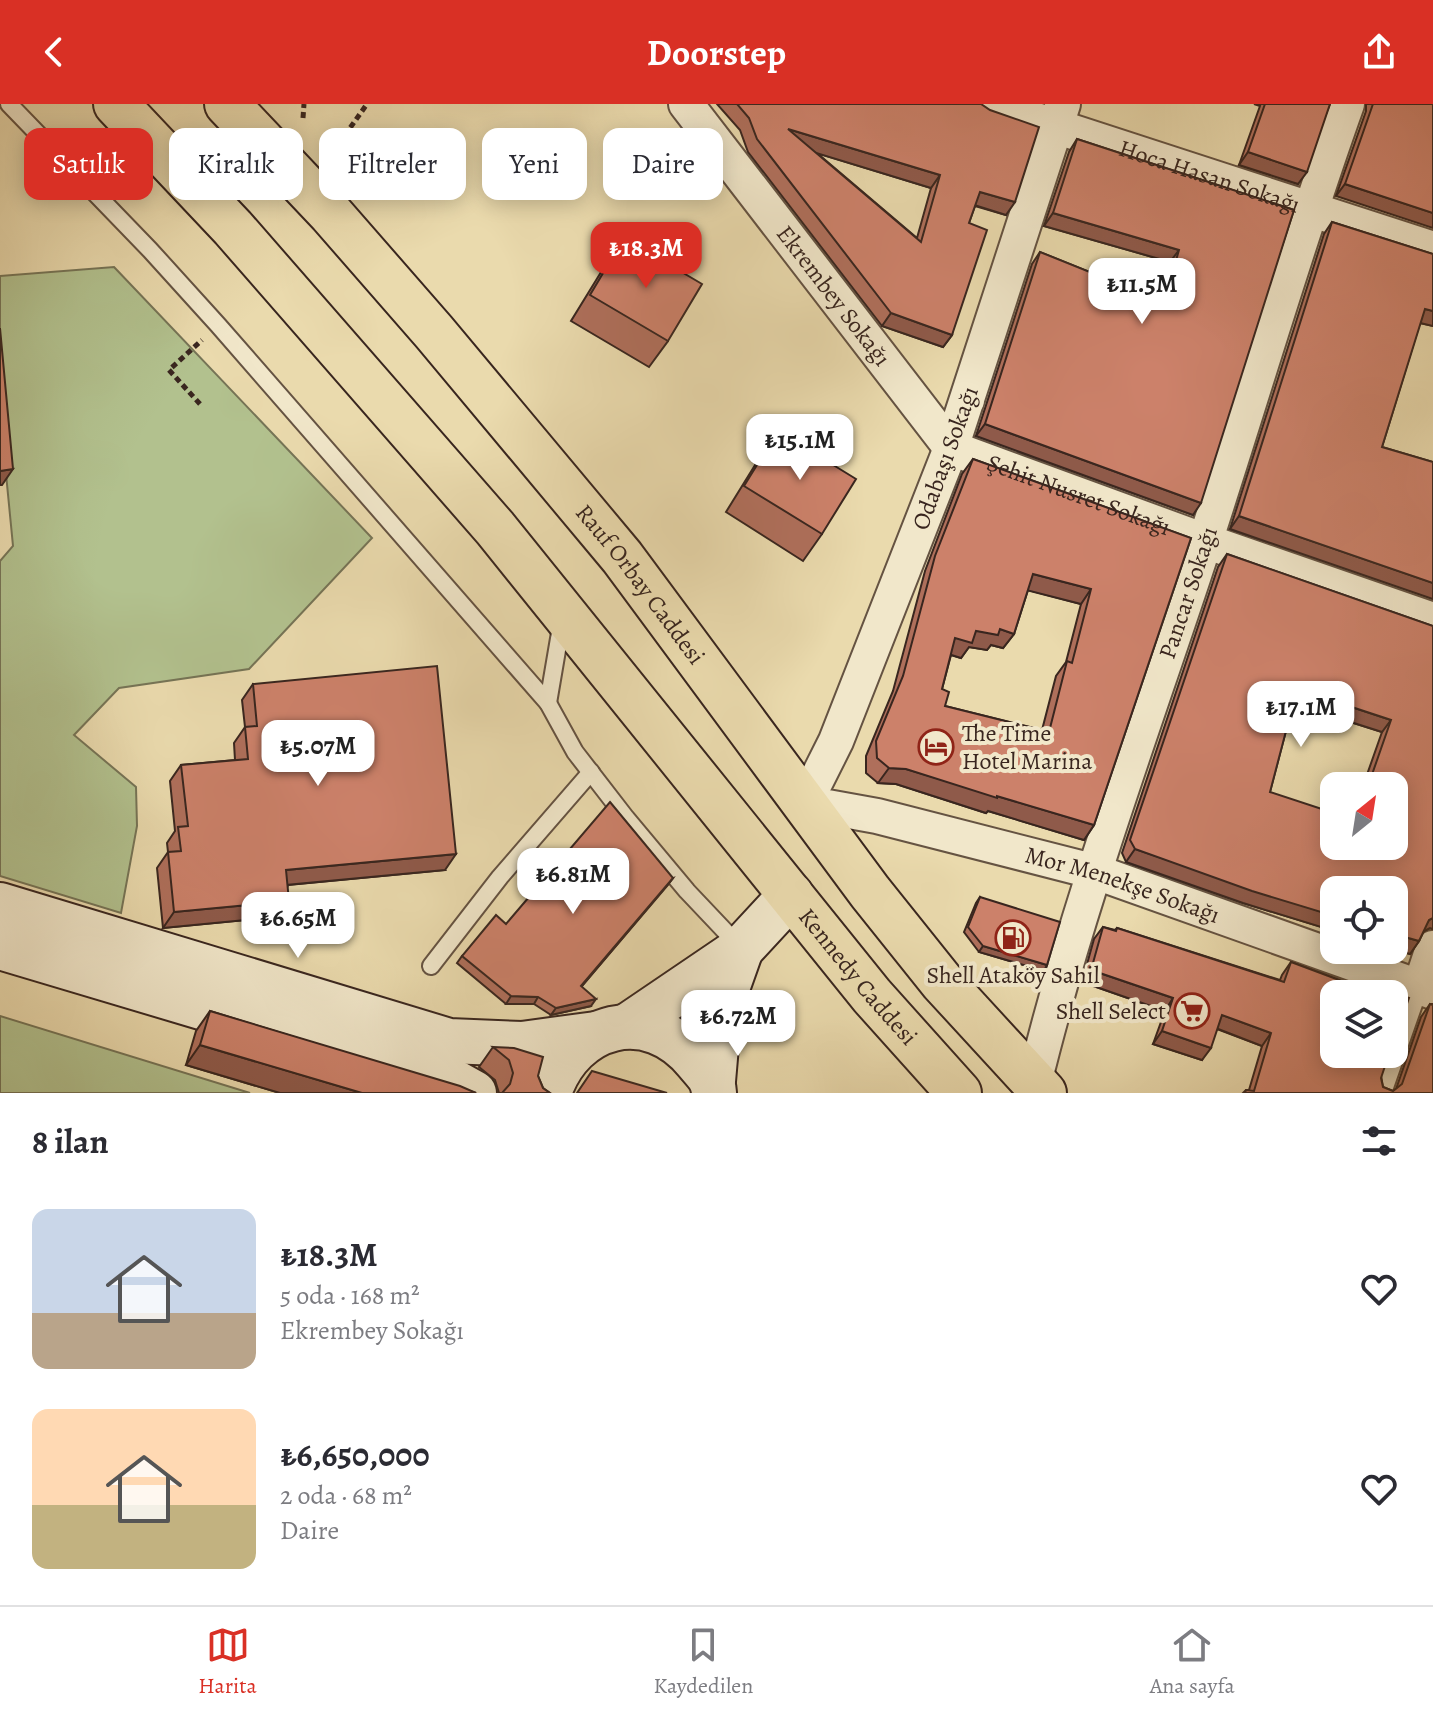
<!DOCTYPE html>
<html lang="tr">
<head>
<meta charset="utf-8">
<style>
	body { margin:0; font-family:Alegreya,serif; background:#f7f7f7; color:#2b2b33; height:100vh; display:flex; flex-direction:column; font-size:30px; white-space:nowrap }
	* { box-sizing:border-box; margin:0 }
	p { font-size:26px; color:#7c7c81 }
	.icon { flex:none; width:44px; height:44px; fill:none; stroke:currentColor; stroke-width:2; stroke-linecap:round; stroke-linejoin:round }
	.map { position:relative; height:989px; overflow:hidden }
	.details { display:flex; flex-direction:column; background:#fff; flex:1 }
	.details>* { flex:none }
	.guide { position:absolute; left:24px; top:24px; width:800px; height:72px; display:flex; gap:16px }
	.needle { width:52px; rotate:30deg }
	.tools { position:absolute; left:1320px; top:668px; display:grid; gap:16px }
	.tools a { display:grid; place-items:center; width:88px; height:88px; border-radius:16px; background:#fff; box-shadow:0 4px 20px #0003; font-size:40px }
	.price { position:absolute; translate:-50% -68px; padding:0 18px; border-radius:16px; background:#fff; color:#222; font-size:26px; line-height:52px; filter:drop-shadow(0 2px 4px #0008) }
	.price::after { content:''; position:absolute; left:50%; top:48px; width:24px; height:18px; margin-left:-12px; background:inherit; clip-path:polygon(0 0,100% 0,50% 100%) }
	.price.on { background:#d93025; color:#fff }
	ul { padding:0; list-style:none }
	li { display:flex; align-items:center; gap:24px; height:200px; padding:0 32px }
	li span { display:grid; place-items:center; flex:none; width:224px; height:160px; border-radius:16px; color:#555 }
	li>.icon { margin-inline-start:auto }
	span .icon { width:96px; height:96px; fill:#fffc; stroke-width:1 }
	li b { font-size:34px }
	h2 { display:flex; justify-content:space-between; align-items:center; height:96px; padding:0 32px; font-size:34px }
	.chip { padding:0 28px; border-radius:16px; background:#fff; box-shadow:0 4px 20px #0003; font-size:28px; line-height:72px }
	.chip.on { background:#d93025; color:#fff }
	header { display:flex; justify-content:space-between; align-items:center; height:104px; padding:0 32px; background:#d93025; color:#fff; font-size:36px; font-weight:600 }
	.dock { display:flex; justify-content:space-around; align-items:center; height:112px; border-top:2px solid #e1e1e2; background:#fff; font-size:22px; color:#7c7c81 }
	.dock a { display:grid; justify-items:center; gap:4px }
	.dock .on { color:#d93025 }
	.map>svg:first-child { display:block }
	.green { fill:#b2c18e; stroke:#767456; stroke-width:2 }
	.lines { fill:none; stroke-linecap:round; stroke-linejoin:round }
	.lane-casing { stroke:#655342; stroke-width:20 }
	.street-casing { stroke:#655342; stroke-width:38 }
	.secondary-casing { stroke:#39261f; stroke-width:48 }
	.highway-casing { stroke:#39261f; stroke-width:48 }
	.path { stroke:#39261f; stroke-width:5; stroke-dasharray:6 4; stroke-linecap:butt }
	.lane { stroke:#f1e7ca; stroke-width:16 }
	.street { stroke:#f1e7ca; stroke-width:34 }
	.secondary { stroke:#f1e7ca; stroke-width:44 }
	.highway { stroke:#eadaad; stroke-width:44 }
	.wall { fill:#af6f5b; stroke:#39261f; stroke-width:2; fill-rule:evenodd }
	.shaded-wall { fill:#8f5a4a; stroke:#39261f; stroke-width:2 }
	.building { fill:#cc816a; stroke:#39261f; stroke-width:2; fill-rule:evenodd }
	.labels { text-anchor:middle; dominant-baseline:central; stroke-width:8; stroke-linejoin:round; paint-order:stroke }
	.street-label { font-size:24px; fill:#39261f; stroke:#f1e7ca }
	.poi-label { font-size:24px; fill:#39261f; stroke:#f1e7ca; text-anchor:start }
</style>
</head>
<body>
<header><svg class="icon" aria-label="back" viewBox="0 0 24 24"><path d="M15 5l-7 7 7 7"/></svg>Doorstep<svg class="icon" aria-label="share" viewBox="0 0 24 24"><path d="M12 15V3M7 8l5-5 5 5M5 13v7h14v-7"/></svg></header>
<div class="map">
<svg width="1433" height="989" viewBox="0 0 1433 989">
	<rect width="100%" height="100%" fill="#eadaad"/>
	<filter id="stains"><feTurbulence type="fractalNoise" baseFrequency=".0025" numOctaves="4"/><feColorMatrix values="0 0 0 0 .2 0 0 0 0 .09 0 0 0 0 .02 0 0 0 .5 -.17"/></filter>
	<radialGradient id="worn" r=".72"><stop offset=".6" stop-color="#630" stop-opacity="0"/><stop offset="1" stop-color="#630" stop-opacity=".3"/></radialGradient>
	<g class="green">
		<polygon points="114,163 372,434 249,565 119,584 74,631 136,683 137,722 121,809 0,772 0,457 13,442 0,308 0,172"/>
		<polygon points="0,912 250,989 0,989"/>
	</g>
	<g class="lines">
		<defs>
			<g id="lane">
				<polyline points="9,0 150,146 218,221 548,599 575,648 626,714 687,787 740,843"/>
				<polyline points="548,599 562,517"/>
				<polyline points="431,862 500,773 591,668"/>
				<polyline points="1383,989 1420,883"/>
			</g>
			<g id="street">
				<path id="s1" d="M 686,0 L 951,344"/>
				<path id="s2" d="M 987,0 L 1433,145"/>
				<path id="s3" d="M 1063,0 L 951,344 L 836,637 L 805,699 L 877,712 L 1096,768 L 1433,888"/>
				<path id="s4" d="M 951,344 L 1205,437 L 1433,516"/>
				<polyline points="1420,883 1433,844"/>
				<path id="s5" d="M 1034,979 C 1076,807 1138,639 1194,471 C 1246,315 1291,156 1347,0"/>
			</g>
			<g id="secondary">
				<polyline points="0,801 449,937 522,940 596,930"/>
				<polyline points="0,843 456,979 474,989"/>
				<polyline points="629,921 741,845 791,791"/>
				<polyline points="713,977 719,907 741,845"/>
				<path d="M 549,989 C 572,919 648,898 697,958 C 706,969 713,974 714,989"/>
			</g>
			<g id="highway">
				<path id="s6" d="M 116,0 L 233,124 L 495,424 L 872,892 L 959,989"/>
				<path id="s7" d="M 227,0 L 331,110 L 434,228 L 622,453 L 870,788 L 942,878 L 1044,989"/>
			</g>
		</defs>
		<use href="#lane" class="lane-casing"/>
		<use href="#street" class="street-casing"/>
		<use href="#secondary" class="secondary-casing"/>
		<use href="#highway" class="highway-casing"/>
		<g class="path">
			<polyline points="303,14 304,0"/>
			<polyline points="333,48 394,46 433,89"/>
			<polyline points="333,48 367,0"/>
			<polyline points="200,300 169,266 202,236"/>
		</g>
		<use href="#lane" class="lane"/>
		<use href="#street" class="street"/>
		<use href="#secondary" class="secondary"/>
		<use href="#highway" class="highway"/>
	</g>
	<g class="wall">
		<path d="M 717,0 L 981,0 L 1006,111 L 975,102 L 969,119 L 952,231 L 943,243 L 882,222 L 748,48 L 740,26 ZM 817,49 L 931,84 L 917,134 Z"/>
		<polygon points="1254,0 1330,0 1298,80 1239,61 1260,2"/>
		<polygon points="1366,0 1433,0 1336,92 1366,7"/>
		<polygon points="1077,35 1294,106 1193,411 976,332 1032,160 1040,148 1159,196 1170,158 1044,122 1069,48"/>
		<polygon points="1332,118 1433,150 1433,222 1420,219 1382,343 1433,358 1433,495 1230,425 1324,130"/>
		<polygon points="624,134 668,237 649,263 571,217 606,160"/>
		<polygon points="778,327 822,430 803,457 726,408 760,353"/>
		<path d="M 973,355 L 1191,434 L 1094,721 L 1084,736 L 988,707 L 986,709 L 896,680 L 878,679 L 866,669 L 866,652 L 893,587 L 925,467 L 962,370 ZM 1028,486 L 1081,500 L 1066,558 L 1056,572 L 1042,626 L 945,602 L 942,585 L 951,551 L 961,554 L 969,543 L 987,546 L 991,541 L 1003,544 L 1014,530 Z"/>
		<path d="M 1227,450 L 1433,522 L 1433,825 L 1430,824 L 1424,827 L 1419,837 L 1410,850 L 1243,799 L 1126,758 L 1122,749 L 1218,463 ZM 1293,600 L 1382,628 L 1363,682 L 1394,682 L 1334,742 L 1270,688 Z"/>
		<polygon points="253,580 445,766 288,781 278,813 163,824 157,764 168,748 167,739 175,727 170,677 181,661 235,656 234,639 245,623 242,596"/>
		<polygon points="673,774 581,883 591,902 551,911 534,900 506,900 457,859 462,852 506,820"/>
		<polygon points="980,793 1044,867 979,848 964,828 976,799"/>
		<polygon points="1103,823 1115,826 1117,824 1280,876 1282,871 1291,858 1361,884 1365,880 1383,983 1393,987 1396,985 1421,913 1430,900 1433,900 1433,989 1243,989 1246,986 1249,986 1262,942 1217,925 1202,956 1153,940 1165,907 1082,878 1094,835"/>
		<polygon points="210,907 476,989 280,989 186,961 196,927"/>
		<polygon points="493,943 538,972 543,984 550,989 499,989 495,976 479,963"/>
	</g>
	<g class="shaded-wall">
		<polygon points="788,25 940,71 931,84 780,38"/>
		<polygon points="1248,48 1307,68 1298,80 1239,61"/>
		<polygon points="1345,80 1433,109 1433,124 1336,92"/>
		<polygon points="980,88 1015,98 1006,111 971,100"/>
		<polygon points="1053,109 1179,146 1170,158 1044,122"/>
		<polygon points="1425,205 1433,207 1433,222 1416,218"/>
		<polygon points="891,209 952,231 943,243 882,222"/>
		<polygon points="985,320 1201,399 1193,411 976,332"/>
		<polygon points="13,365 2,381 0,381 0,367"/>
		<polygon points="1239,412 1433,479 1433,495 1230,425"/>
		<polygon points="1033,470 1091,485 1081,500 1022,485"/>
		<polygon points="1000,525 1014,530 1003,544 991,541 987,546 969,543 961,554 945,549 955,534 976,527"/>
		<polygon points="1297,585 1391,616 1382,628 1288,598"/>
		<polygon points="889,664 906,665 1094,721 1084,736 988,707 986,709 896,680 878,679"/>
		<polygon points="1135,745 1334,812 1334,827 1243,799 1126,758"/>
		<polygon points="456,750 445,766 275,782 286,766"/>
		<polygon points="673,774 668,781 576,889 581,882"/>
		<polygon points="289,797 278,813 163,824 174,808"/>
		<polygon points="1433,814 1433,825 1430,824 1420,829 1429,816"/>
		<polygon points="1394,830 1419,837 1410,850 1394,845"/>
		<polygon points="983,842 1047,861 1044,867 979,848"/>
		<polygon points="1091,866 1173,894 1165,907 1082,878"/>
		<polygon points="511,892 538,893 534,900 506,900"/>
		<polygon points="596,895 591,902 551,911 556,904"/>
		<polygon points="1222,911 1271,929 1262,942 1213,923"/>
		<polygon points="1162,927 1211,944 1202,956 1153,940"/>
		<polygon points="200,941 362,989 280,989 186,961"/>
	</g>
	<g class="building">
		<path d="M 737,0 L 981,0 L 990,6 L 1039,23 L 1015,98 L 980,88 L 969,119 L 987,126 L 952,231 L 891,209 L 757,35 L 749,14 ZM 788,25 L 940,71 L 921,138 Z"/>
		<polygon points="1265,0 1330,0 1307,68 1248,48"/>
		<polygon points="1373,0 1433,0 1433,109 1345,80"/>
		<polygon points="1077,35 1294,106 1201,399 985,320 1040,148 1164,198 1179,146 1053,109"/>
		<polygon points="1332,118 1433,150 1433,207 1425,205 1382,343 1433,358 1433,479 1239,412"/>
		<polygon points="624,134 702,180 668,237 590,191"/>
		<polygon points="0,224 13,365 0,367"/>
		<polygon points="778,327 856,375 822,430 744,382"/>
		<path d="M 973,355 L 1191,434 L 1094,721 L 997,692 L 997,694 L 906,665 L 889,664 L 877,654 L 876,637 L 903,572 L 935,452 ZM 1033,470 L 1091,485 L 1072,559 L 1067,557 L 1049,628 L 945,602 L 949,588 L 942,585 L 955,534 L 972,539 L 976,527 L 998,531 L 1000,525 L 1014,530 Z"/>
		<path d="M 1227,450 L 1433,522 L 1433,814 L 1429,816 L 1419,837 L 1394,830 L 1394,786 L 1334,786 L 1334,812 L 1252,787 L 1135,745 L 1130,736 ZM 1297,585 L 1391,616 L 1368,682 L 1394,682 L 1394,742 L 1334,742 L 1334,709 L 1270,688 Z"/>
		<polygon points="437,562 456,750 286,766 289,797 174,808 168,748 181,747 178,723 188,722 181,661 248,655 245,623 257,622 253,580"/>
		<polygon points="610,698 673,774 581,882 596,895 556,904 538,893 511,892 462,852 496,811 506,820"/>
		<polygon points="980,793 1060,818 1047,861 983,842 968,823"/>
		<polygon points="1103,823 1116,827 1117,824 1284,878 1291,858 1363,885 1365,880 1409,894 1394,937 1394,890 1334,890 1334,950 1389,950 1381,974 1383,983 1393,987 1402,980 1430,900 1433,901 1433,989 1245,989 1246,986 1254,987 1271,929 1222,911 1211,944 1162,927 1173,894 1091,866"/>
		<polygon points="210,907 460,982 476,989 362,989 200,941"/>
		<polygon points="493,943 514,944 543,953 538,972 543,984 550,989 502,989 510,980 513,969 509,956"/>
		<polygon points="592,967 667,989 577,989"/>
	</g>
	<defs>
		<symbol id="hotel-ring" viewBox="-11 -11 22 22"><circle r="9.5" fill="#f1e7ca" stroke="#8f2418" stroke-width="1.5"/><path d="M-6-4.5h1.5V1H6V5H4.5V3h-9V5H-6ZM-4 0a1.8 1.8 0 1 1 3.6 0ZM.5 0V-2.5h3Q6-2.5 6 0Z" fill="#8f2418"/></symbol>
		<symbol id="fuel-ring" viewBox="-11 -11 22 22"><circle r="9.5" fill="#f1e7ca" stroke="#8f2418" stroke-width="1.5"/><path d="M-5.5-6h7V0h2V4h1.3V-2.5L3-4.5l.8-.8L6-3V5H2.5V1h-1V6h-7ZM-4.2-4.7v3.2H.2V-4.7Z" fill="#8f2418"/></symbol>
		<symbol id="supermarket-ring" viewBox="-11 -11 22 22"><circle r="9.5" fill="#f1e7ca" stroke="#8f2418" stroke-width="1.5"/><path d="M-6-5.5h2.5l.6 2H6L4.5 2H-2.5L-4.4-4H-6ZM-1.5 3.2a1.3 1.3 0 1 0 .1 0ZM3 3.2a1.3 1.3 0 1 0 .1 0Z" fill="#8f2418"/></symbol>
	</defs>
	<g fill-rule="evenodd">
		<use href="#hotel-ring" x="916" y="623" width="40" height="40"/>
		<use href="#fuel-ring" x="993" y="814" width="40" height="40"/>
		<use href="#supermarket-ring" x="1172" y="887" width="40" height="40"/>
	</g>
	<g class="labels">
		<g class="street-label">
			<text stroke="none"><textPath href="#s2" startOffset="234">Hoca Hasan Sokağı</textPath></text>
			<text stroke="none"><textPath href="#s1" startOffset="242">Ekrembey Sokağı</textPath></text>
			<text transform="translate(945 354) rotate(-70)">Odabaşı Sokağı</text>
			<text stroke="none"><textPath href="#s4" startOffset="136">Şehit Nusret Sokağı</textPath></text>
			<text stroke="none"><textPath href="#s7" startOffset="634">Rauf Orbay Caddesi</textPath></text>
			<text stroke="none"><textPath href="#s5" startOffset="514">Pancar Sokağı</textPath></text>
			<text stroke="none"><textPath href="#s3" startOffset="1074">Mor Menekşe Sokağı</textPath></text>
			<text stroke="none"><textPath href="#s6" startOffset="1146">Kennedy Caddesi</textPath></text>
		</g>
		<g class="poi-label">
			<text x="962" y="629">The Time<tspan x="962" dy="28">Hotel Marina</tspan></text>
			<text x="1013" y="871" text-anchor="middle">Shell Ataköy Sahil</text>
			<text x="1166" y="907" text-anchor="end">Shell Select</text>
		</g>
	</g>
	<rect width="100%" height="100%" filter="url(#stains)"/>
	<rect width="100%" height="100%" fill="url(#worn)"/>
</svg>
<div class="tools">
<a><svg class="needle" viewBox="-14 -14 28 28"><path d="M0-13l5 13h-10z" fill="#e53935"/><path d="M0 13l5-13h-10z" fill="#7c7c81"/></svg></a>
<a><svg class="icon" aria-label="locate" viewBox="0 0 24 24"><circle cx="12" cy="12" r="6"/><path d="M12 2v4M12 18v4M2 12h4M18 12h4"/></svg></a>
<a><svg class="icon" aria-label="layers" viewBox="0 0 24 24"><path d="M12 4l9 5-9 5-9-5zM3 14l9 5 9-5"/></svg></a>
</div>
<b class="price on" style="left:646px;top:186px">₺18.3M</b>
<b class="price" style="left:1142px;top:222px">₺11.5M</b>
<b class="price" style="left:800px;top:378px">₺15.1M</b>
<b class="price" style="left:1301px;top:645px">₺17.1M</b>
<b class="price" style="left:318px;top:684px">₺5.07M</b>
<b class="price" style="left:573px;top:812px">₺6.81M</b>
<b class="price" style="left:298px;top:856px">₺6.65M</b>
<b class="price" style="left:738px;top:954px">₺6.72M</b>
<div class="guide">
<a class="chip on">Satılık</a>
<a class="chip">Kiralık</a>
<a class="chip">Filtreler</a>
<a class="chip">Yeni</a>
<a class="chip">Daire</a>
</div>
</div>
<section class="details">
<h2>8 ilan<svg class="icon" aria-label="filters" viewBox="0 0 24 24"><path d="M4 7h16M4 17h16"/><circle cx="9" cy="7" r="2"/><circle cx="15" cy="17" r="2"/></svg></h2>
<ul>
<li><span style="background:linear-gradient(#c9d6e8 65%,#b9a48a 0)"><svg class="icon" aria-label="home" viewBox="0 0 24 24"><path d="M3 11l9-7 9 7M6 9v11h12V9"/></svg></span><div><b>₺18.3M</b><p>5 oda · 168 m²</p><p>Ekrembey Sokağı</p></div><svg class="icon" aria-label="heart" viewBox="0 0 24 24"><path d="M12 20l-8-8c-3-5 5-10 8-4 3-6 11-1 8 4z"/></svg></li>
<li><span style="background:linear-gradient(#ffd9b3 60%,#c2b280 0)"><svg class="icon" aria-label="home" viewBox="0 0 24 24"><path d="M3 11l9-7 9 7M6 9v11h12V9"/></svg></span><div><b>₺6,650,000</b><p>2 oda · 68 m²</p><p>Daire</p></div><svg class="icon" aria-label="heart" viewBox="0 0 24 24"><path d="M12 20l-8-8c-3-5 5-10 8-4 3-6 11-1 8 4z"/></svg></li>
</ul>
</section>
<nav class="dock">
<a class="on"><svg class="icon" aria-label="map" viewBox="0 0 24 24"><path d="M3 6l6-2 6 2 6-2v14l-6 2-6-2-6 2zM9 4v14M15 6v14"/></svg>Harita</a>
<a><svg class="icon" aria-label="saved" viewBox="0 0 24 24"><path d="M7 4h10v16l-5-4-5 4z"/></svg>Kaydedilen</a>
<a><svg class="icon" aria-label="home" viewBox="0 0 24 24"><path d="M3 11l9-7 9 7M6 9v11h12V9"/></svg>Ana sayfa</a>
</nav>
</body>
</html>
